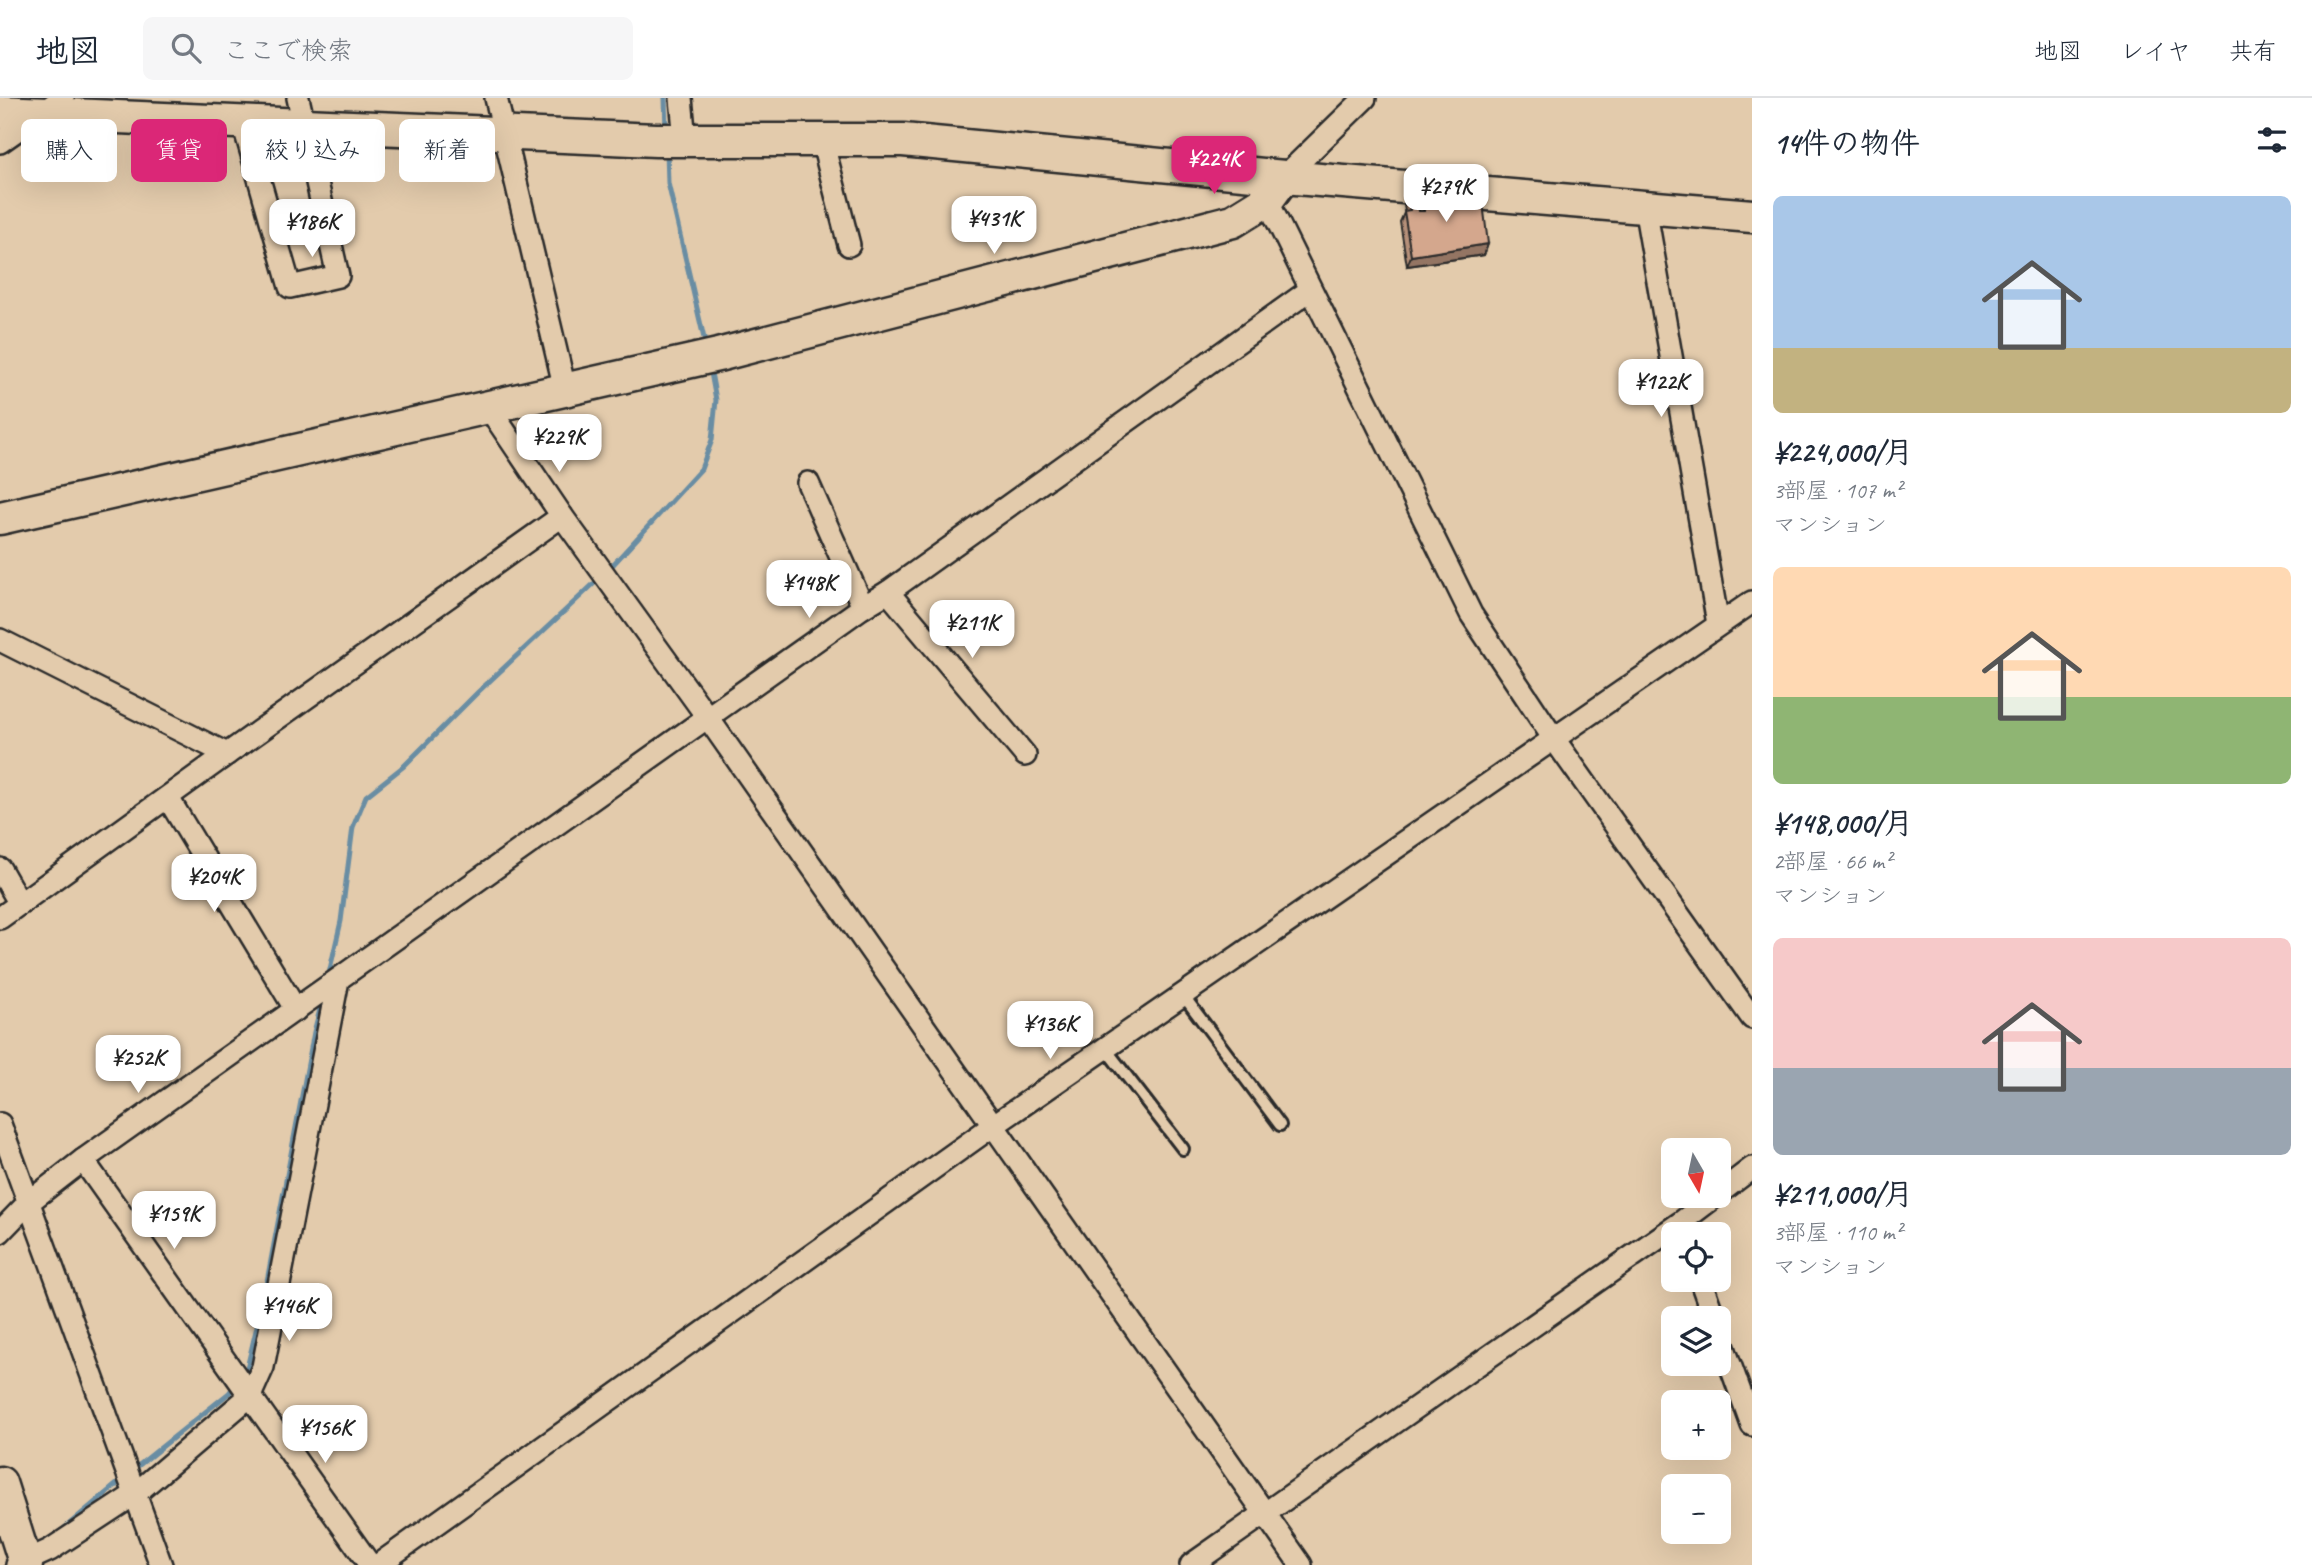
<!DOCTYPE html>
<html lang="ja">
<head>
<meta charset="utf-8">
<style>
	body { margin:0; font-family:Caveat,"Klee One",sans-serif; background:#f6f6f7; color:#1f2937; height:100vh; display:flex; flex-direction:column; font-size:26px; white-space:nowrap }
	* { box-sizing:border-box; margin:0 }
	p { font-size:23px; color:#747a83 }
	.icon { flex:none; width:38px; height:38px; fill:none; stroke:currentColor; stroke-width:2; stroke-linecap:round; stroke-linejoin:round }
	.map { position:relative; flex:1; overflow:hidden }
	.sheet { display:flex; flex-direction:column; background:#fff; width:560px }
	.sheet>* { flex:none }
	.banner { position:absolute; left:21px; top:21px; width:665px; height:63px; display:flex; gap:14px }
	.needle { width:46px; rotate:171deg }
	.fabs { position:absolute; left:1661px; top:1040px; display:grid; gap:14px }
	.fabs a { display:grid; place-items:center; width:70px; height:70px; border-radius:10px; background:#fff; box-shadow:0 7px 28px #0002; font-size:35px }
	.price { position:absolute; translate:-50% -60px; padding:0 16px; border-radius:14px; background:#fff; color:#222; font-size:23px; line-height:46px; filter:drop-shadow(0 2px 4px #0008) }
	.price::after { content:''; position:absolute; left:50%; top:42px; width:21px; height:16px; margin-left:-10px; background:inherit; clip-path:polygon(0 0,100% 0,50% 100%) }
	.price.selected { background:#db2777; color:#fff }
	ul { padding:0; list-style:none }
	li { display:grid; align-content:center; gap:14px; height:371px; padding:0 21px }
	li span { display:grid; place-items:center; height:217px; border-radius:10px; color:#555 }
	li>.icon { margin-inline-start:auto }
	span .icon { width:126px; height:126px; fill:#fffc; stroke-width:1 }
	li b { font-size:30px }
	h2 { display:flex; justify-content:space-between; align-items:center; height:84px; padding:0 21px; font-size:30px }
	.pill { padding:0 24px; border-radius:10px; background:#fff; box-shadow:0 7px 28px #0002; font-size:24px; line-height:63px }
	.pill.selected { background:#db2777; color:#fff }
	header { display:flex; align-items:center; gap:42px; box-sizing:border-box; height:98px; padding:0 35px; background:#fff; border-bottom:2px solid #e0e1e3 }
	header strong { font-size:33px }
	nav { display:flex; gap:38px; margin-inline-start:auto; font-size:24px }
	.search { width:490px; height:63px; background:#f6f6f7; display:flex; align-items:center; gap:18px; box-sizing:border-box; padding:0 24px; border-radius:10px; color:#747a83; font-size:26px }
	main { display:flex; flex:1; min-height:0 }
	.map>svg:first-child { display:block }
	.lines { fill:none; stroke-linecap:round; stroke-linejoin:round }
	.stream { stroke:#698da3; stroke-width:5 }
	.lane-casing { stroke:#2b2b2b; stroke-width:16 }
	.street-casing { stroke:#2b2b2b; stroke-width:26 }
	.secondary-casing { stroke:#2b2b2b; stroke-width:37 }
	.lane { stroke:#e3cbac; stroke-width:10 }
	.street { stroke:#e3cbac; stroke-width:21 }
	.secondary { stroke:#e3cbac; stroke-width:32 }
	.wall { fill:#b69079; stroke:#2b2b2b; stroke-width:2 }
	.shaded-wall { fill:#947563; stroke:#2b2b2b; stroke-width:2 }
	.building { fill:#d4a78d; stroke:#2b2b2b; stroke-width:2 }
</style>
</head>
<body>
<header>
<strong>地図</strong>
<div class="search"><svg class="icon" aria-label="search" viewBox="0 0 24 24"><circle cx="10" cy="10" r="6"/><path d="M15 15l6 6"/></svg>ここで検索</div>
<nav><a>地図</a><a>レイヤ</a><a>共有</a></nav>
</header>
<main>
<div class="map">
<svg width="1752" height="1467" viewBox="0 0 1752 1467">
	<rect width="100%" height="100%" fill="#e3cbac"/>
	<filter id="ink" filterUnits="userSpaceOnUse"><feTurbulence type="fractalNoise" baseFrequency=".0143" numOctaves="2"/><feDisplacementMap in="SourceGraphic" scale="14" xChannelSelector="R" yChannelSelector="G"/><feConvolveMatrix kernelMatrix="1 2 1 2 8 2 1 2 1" color-interpolation-filters="sRGB"/></filter>
	<g filter="url(#ink)">
		<g class="lines">
			<g class="stream">
				<polyline points="665,0 666,33"/>
				<polyline points="667,53 668,85 706,249"/>
				<polyline points="608,472 701,371 712,342 716,302 710,269"/>
				<polyline points="328,880 341,823 353,729 366,698 404,668 478,594 601,479"/>
				<polyline points="243,1276 247,1270 264,1199 314,934 323,900"/>
				<polyline points="133,1372 229,1295 235,1287"/>
				<polyline points="61,1433 123,1381"/>
			</g>
			<defs>
				<g id="lane">
					<polyline points="1183,897 1280,1027"/>
					<polyline points="1105,950 1183,1051"/>
				</g>
				<g id="street">
					<polyline points="496,0 565,291"/>
					<polyline points="681,0 685,42"/>
					<polyline points="243,25 290,189 338,178 298,0"/>
					<polyline points="822,42 849,147"/>
					<polyline points="0,44 63,0"/>
					<polyline points="1284,79 1365,0"/>
					<polyline points="1267,102 1471,516 1554,641 1752,920"/>
					<polyline points="1645,109 1718,526"/>
					<polyline points="489,310 562,418 708,620 1301,1467"/>
					<polyline points="808,385 863,509"/>
					<polyline points="888,494 1025,657"/>
					<polyline points="0,542 227,656"/>
					<polyline points="168,700 296,912"/>
					<polyline points="0,771 20,806"/>
					<polyline points="0,820 227,656 562,418"/>
					<polyline points="0,1026 161,1467"/>
					<polyline points="83,1062 370,1467"/>
					<polyline points="1718,1096 1752,1070"/>
					<polyline points="0,1134 29,1104 83,1062 863,509 888,494 1310,192"/>
					<polyline points="1700,1181 1714,1220"/>
					<polyline points="1718,1233 1752,1327"/>
					<polyline points="17,1467 50,1452 135,1396 250,1298 263,1269 338,882"/>
					<polyline points="378,1467 994,1027 1752,504"/>
					<polyline points="1191,1467 1680,1125 1717,1097"/>
				</g>
				<g id="secondary">
					<polyline points="0,14 656,42 903,42 1284,79 1752,118"/>
					<polyline points="0,420 718,257 1233,123 1267,102 1284,79"/>
					<polyline points="0,1385 26,1467"/>
				</g>
			</defs>
			<use href="#lane" class="lane-casing"/>
			<use href="#street" class="street-casing"/>
			<use href="#secondary" class="secondary-casing"/>
			<use href="#lane" class="lane"/>
			<use href="#street" class="street"/>
			<use href="#secondary" class="secondary"/>
		</g>
		<polygon class="wall" points="1450,95 1488,146 1484,157 1407,168 1400,124 1405,113 1404,107 1408,97 1419,113 1423,113 1424,109 1436,107 1438,102 1448,101"/>
		<polygon class="shaded-wall" points="1488,146 1484,157 1407,168 1411,158"/>
		<polygon class="building" points="1417,95 1419,113 1424,113 1424,109 1438,107 1438,102 1450,101 1450,95 1482,97 1488,146 1411,158 1404,113 1410,112 1408,97"/>
	</g>
</svg>
<div class="fabs">
<a><svg class="needle" viewBox="-14 -14 28 28"><path d="M0-13l5 13h-10z" fill="#e53935"/><path d="M0 13l5-13h-10z" fill="#747a83"/></svg></a>
<a><svg class="icon" aria-label="locate" viewBox="0 0 24 24"><circle cx="12" cy="12" r="6"/><path d="M12 2v4M12 18v4M2 12h4M18 12h4"/></svg></a>
<a><svg class="icon" aria-label="layers" viewBox="0 0 24 24"><path d="M12 4l9 5-9 5-9-5zM3 14l9 5 9-5"/></svg></a>
<a>+</a>
<a>−</a>
</div>
<b class="price selected" style="left:1214px;top:98px">¥224K</b>
<b class="price" style="left:1446px;top:126px">¥279K</b>
<b class="price" style="left:994px;top:158px">¥431K</b>
<b class="price" style="left:312px;top:161px">¥186K</b>
<b class="price" style="left:1661px;top:321px">¥122K</b>
<b class="price" style="left:559px;top:376px">¥229K</b>
<b class="price" style="left:809px;top:522px">¥148K</b>
<b class="price" style="left:972px;top:562px">¥211K</b>
<b class="price" style="left:214px;top:816px">¥204K</b>
<b class="price" style="left:1050px;top:963px">¥136K</b>
<b class="price" style="left:138px;top:997px">¥252K</b>
<b class="price" style="left:174px;top:1153px">¥159K</b>
<b class="price" style="left:289px;top:1245px">¥146K</b>
<b class="price" style="left:325px;top:1367px">¥156K</b>
<div class="banner">
<a class="pill">購入</a>
<a class="pill selected">賃貸</a>
<a class="pill">絞り込み</a>
<a class="pill">新着</a>
</div>
</div>
<section class="sheet">
<h2>14件の物件<svg class="icon" aria-label="filters" viewBox="0 0 24 24"><path d="M4 7h16M4 17h16"/><circle cx="9" cy="7" r="2"/><circle cx="15" cy="17" r="2"/></svg></h2>
<ul>
<li><span style="background:linear-gradient(#a9c7e8 70%,#c2b280 0)"><svg class="icon" aria-label="home" viewBox="0 0 24 24"><path d="M3 11l9-7 9 7M6 9v11h12V9"/></svg></span><div><b>¥224,000/月</b><p>3部屋 · 107 m²</p><p>マンション</p></div></li>
<li><span style="background:linear-gradient(#ffd9b3 60%,#8fb573 0)"><svg class="icon" aria-label="home" viewBox="0 0 24 24"><path d="M3 11l9-7 9 7M6 9v11h12V9"/></svg></span><div><b>¥148,000/月</b><p>2部屋 · 66 m²</p><p>マンション</p></div></li>
<li><span style="background:linear-gradient(#f6c9c9 60%,#9aa5b1 0)"><svg class="icon" aria-label="home" viewBox="0 0 24 24"><path d="M3 11l9-7 9 7M6 9v11h12V9"/></svg></span><div><b>¥211,000/月</b><p>3部屋 · 110 m²</p><p>マンション</p></div></li>
</ul>
</section>
</main>
</body>
</html>
